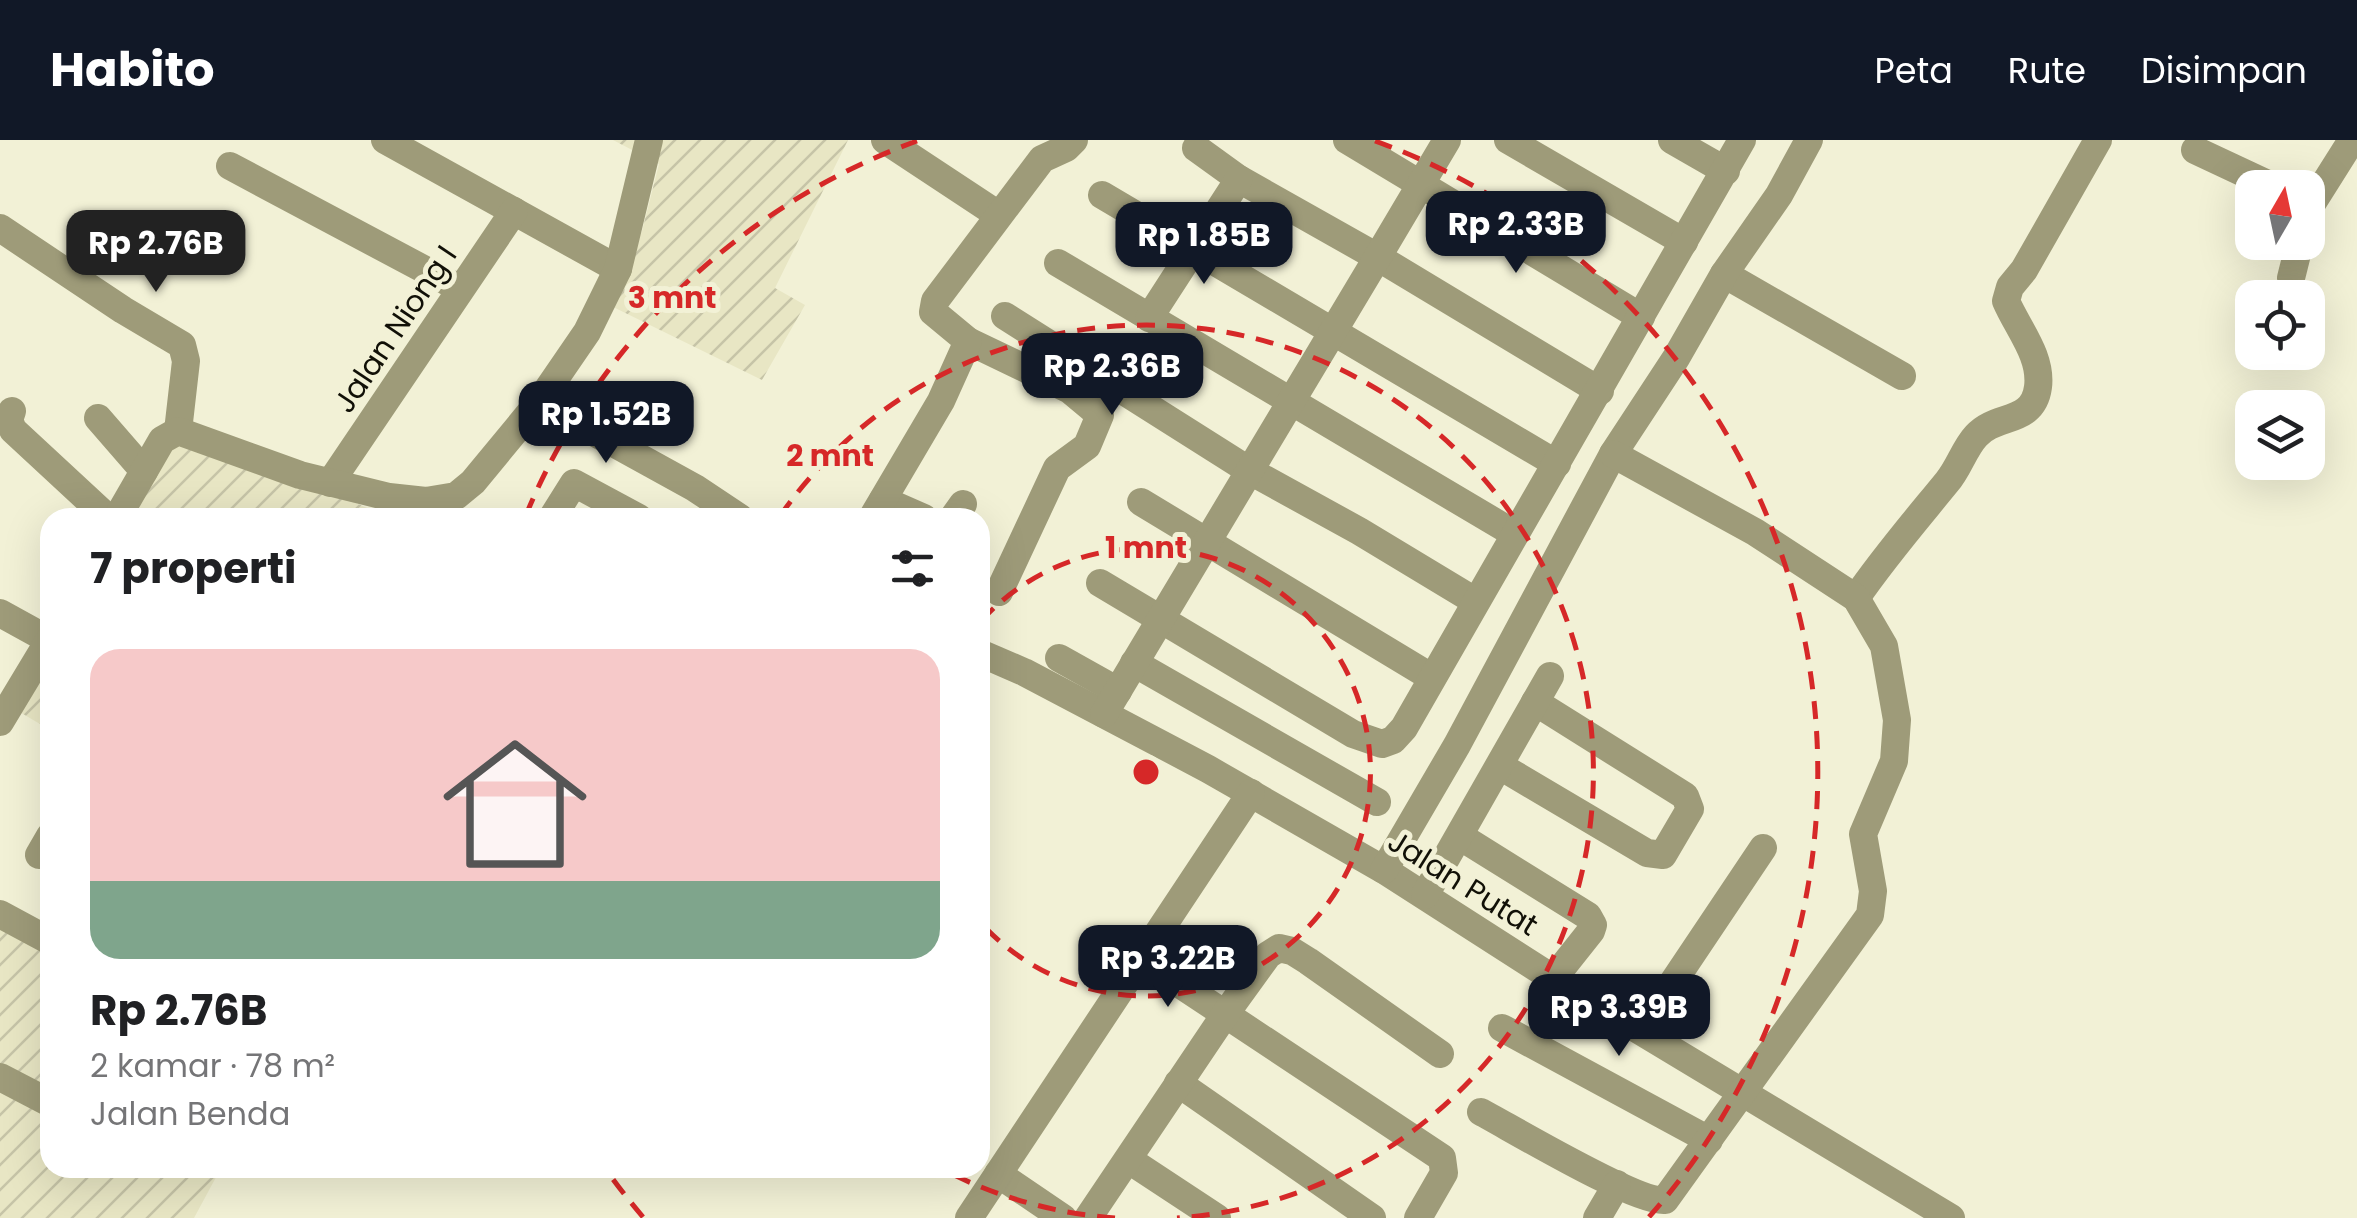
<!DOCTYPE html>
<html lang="id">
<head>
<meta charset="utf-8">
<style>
	body { margin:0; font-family:Poppins,sans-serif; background:#f2f2f2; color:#202124; height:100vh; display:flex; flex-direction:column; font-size:38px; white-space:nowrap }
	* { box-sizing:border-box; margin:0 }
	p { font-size:32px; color:#757577 }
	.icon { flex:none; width:55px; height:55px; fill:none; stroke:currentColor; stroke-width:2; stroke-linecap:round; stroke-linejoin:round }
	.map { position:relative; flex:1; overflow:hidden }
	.details { position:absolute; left:40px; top:368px; width:950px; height:670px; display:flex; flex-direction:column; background:#fff; border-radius:30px; box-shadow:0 10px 40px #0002 }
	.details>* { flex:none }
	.needle { width:65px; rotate:9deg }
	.fabs { position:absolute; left:2235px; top:30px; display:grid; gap:20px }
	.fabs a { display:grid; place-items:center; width:90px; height:90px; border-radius:20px; background:#fff; box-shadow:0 10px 40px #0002; font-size:50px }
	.price { position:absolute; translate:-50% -85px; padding:0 22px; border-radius:20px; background:#111827; color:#fff; font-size:32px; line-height:65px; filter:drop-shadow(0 2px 5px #0008) }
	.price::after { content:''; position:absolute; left:50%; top:60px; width:30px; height:22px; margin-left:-15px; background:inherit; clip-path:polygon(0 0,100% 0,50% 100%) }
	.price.current { background:#222; color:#fff }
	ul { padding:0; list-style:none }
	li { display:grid; align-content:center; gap:20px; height:530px; padding:0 50px }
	li span { display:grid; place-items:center; height:310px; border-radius:30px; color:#555 }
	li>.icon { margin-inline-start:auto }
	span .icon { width:180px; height:180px; fill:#fffc; stroke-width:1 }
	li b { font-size:42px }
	h2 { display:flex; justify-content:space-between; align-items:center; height:120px; padding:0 50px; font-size:42px }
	header { display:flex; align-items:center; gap:60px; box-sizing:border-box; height:140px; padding:0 50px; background:#111827; color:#fff }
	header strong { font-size:48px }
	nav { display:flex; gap:55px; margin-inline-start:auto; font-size:35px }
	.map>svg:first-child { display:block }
	.industrial { fill:url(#industrial-furrows) }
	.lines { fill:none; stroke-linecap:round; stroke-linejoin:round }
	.minor { stroke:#9e9b79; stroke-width:28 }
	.ring { fill:none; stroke:#d62828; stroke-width:5; stroke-dasharray:18 12 }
	.labels { text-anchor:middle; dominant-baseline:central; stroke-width:10; stroke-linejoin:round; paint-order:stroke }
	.street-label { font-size:30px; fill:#111007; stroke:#f2f1d6 }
	.centre { fill:#d62828; stroke:#f2f1d6; stroke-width:5 }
	.ring-label { font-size:30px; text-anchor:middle; font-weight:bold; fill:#d62828; stroke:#f2f1d6; stroke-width:10; stroke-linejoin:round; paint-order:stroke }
</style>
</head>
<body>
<header>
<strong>Habito</strong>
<nav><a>Peta</a><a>Rute</a><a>Disimpan</a></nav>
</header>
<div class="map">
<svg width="2357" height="1078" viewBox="0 0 2357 1078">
	<defs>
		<pattern id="industrial-furrows" width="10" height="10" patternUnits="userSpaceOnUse" patternTransform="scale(2.5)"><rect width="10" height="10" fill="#e8e6c4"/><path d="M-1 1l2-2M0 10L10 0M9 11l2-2" fill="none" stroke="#c6c4a7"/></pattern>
	</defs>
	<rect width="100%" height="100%" fill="#f2f1d6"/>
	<g class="industrial">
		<polygon points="613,0 848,0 775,148 805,165 762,240 607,164 642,91 659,24"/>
		<polygon points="188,293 292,334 387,377 123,378 165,308"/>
		<polygon points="50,497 50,590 8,565"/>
		<polygon points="0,766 50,794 50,1028 221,1028 194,1078 0,1078"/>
	</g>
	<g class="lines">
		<g class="minor">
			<polyline points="385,0 618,129"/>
			<polyline points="885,0 997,74"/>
			<polyline points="1347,0 1641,177"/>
			<polyline points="1508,0 1684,102"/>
			<polyline points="1672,0 1726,31"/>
			<polyline points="1196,8 1239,39 1379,118 1600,251"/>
			<polyline points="2195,10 2276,48"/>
			<polyline points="230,26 459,148"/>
			<polyline points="1102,55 1557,324"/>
			<polyline points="2308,77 2311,65 2352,0"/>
			<polyline points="0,88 123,170 182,205 186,221 178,291"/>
			<polyline points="1058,123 1515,394"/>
			<polyline points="1724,134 1902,236"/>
			<polyline points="2291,138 2300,102"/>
			<polyline points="1005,176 1250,331 1359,391 1475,461"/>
			<polyline points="1149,178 1239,39"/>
			<polyline points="968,201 1070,250 1100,275 1087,306 1057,328 999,452"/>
			<polyline points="539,262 695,348 740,378"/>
			<polyline points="12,271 9,280 13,290 108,378"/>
			<polyline points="98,278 144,331"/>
			<polyline points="330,343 514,71"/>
			<polyline points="883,360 924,378"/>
			<polyline points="1141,362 1431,537"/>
			<polyline points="117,378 162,300 178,291 300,335 389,357 426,361 456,356 473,342 539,262 587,192 618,129 649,0"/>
			<polyline points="552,378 574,343 639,378"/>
			<polyline points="872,378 941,261 968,201 933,172 935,161 1042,19 1066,8 1074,0"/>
			<polyline points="953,378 963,364"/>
			<polyline points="1100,443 1353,594 1382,604 1393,600 1404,588 1742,0"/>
			<path d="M 1856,458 C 1884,417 1916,380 1947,342 C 1959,328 1964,309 1976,296 C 1996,273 2033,285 2038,247 C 2042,216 2018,189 2006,161 L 2010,147 L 2024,130 L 2098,0"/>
			<polyline points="0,473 49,500"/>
			<polyline points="980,513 1024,532 1208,629 1384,730 1554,839 1951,1078"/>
			<polyline points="1059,518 1118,551"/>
			<polyline points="1134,523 1377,662"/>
			<path d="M 1104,574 C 1218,382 1334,192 1447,0"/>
			<polyline points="0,582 50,499"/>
			<polyline points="1500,626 1647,713 1663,715 1690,669 1685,656 1535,562"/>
			<polyline points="1461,697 1588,776 1593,785 1591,791 1564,825"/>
			<polyline points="39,715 50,696"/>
			<polyline points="1384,730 1457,605 1613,314 1676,218 1724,134 1779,55 1809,0"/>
			<polyline points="1425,755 1550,536"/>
			<polyline points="0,774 50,801"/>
			<polyline points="1142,819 1442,1018 1444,1033 1418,1078"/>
			<polyline points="1502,888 1709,1000"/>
			<polyline points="1641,890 1763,708"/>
			<polyline points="0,937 50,963"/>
			<polyline points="1178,943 1372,1078"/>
			<path d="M 1481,972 C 1513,989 1638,1064 1665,1060 L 1870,775 L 1873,751 L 1863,694 L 1894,621 L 1897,580 L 1884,506 L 1856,458 L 1755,392 L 1613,314"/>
			<polyline points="1129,1020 1217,1078"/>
			<polyline points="998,1034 1063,1078"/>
			<polyline points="969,1078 1251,653"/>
			<polyline points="1088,1078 1226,873 1268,815 1279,808 1292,811 1308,821 1440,914"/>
			<polyline points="1597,1078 1617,1044"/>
		</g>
	</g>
	<g class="ring">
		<path d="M981 481A224 224 0 1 1 981 783"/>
		<path d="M1115 1078A447 447 0 0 1 940 1028M780 376A447 447 0 1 1 1177 1078"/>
		<path d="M643 1077A671 671 0 0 1 607 1031M526 375A671 671 0 0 1 917 1M1375 1A671 671 0 0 1 1649 1077"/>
	</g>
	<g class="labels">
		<g class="street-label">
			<text transform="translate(395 189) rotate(-56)">Jalan Niong I</text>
			<text transform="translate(1463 743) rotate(32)">Jalan Putat</text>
		</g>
	</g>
	<circle cx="1146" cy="632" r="15" class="centre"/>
	<g class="ring-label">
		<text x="672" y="168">3 mnt</text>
		<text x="830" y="326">2 mnt</text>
		<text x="1146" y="418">1 mnt</text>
	</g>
</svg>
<div class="fabs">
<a><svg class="needle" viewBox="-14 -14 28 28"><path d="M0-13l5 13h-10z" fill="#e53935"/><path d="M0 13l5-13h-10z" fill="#757577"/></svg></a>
<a><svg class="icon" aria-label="locate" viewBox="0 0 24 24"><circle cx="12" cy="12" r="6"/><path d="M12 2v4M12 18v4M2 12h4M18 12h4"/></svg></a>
<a><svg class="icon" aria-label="layers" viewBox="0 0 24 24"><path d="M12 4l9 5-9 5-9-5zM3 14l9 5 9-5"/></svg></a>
</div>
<b class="price" style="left:1516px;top:136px">Rp 2.33B</b>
<b class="price" style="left:1204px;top:147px">Rp 1.85B</b>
<b class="price current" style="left:156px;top:155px">Rp 2.76B</b>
<b class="price" style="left:1112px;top:278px">Rp 2.36B</b>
<b class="price" style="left:606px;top:326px">Rp 1.52B</b>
<b class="price" style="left:1168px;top:870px">Rp 3.22B</b>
<b class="price" style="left:1619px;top:919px">Rp 3.39B</b>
<section class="details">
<h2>7 properti<svg class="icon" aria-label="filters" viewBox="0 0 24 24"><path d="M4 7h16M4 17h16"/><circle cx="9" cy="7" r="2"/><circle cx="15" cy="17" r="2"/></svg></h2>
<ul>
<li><span style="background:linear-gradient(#f6c9c9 75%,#7fa58c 0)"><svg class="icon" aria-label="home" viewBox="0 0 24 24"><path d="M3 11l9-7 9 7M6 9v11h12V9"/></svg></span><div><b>Rp 2.76B</b><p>2 kamar · 78 m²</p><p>Jalan Benda</p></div></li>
</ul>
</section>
</div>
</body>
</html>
